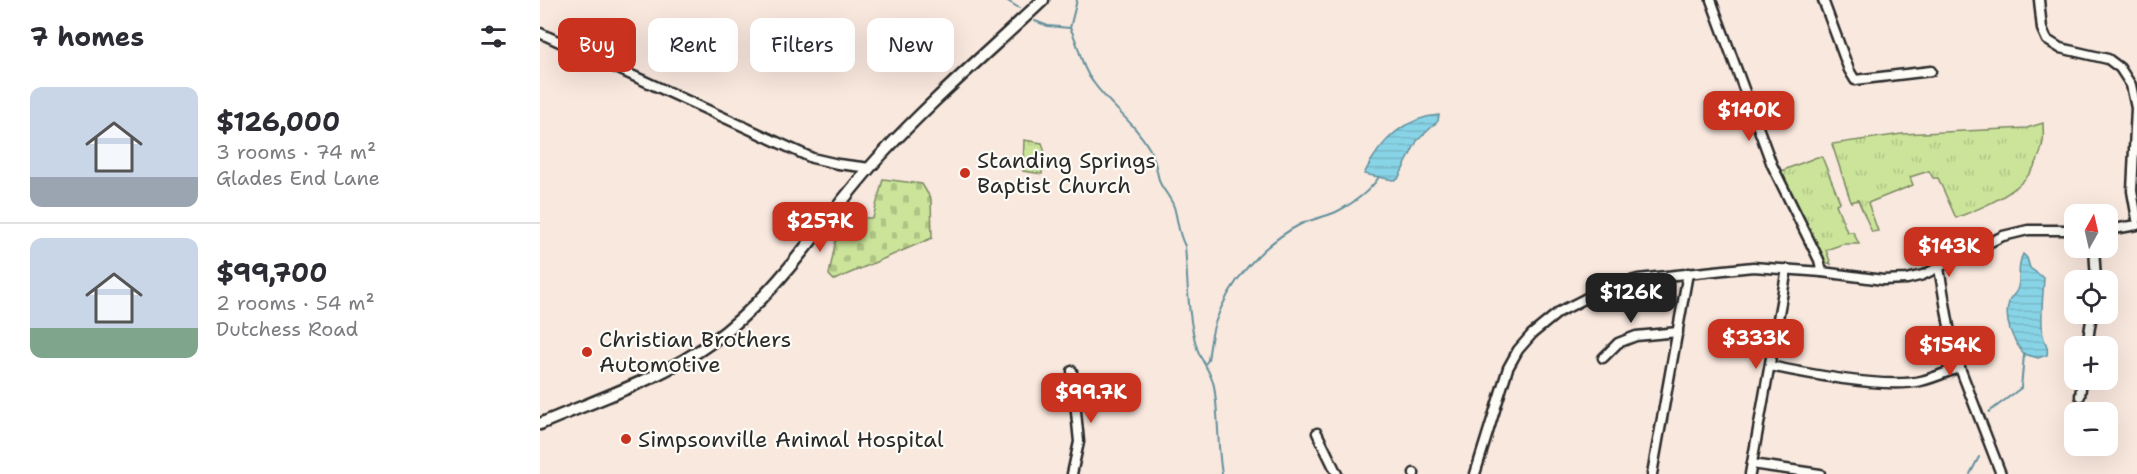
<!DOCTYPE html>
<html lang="en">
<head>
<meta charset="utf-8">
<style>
	body { margin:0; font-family:"Shantell Sans",sans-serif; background:#f2f2f3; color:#2b2b33; height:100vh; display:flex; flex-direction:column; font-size:22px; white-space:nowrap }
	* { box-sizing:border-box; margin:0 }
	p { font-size:20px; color:#7c7c81 }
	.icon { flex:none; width:33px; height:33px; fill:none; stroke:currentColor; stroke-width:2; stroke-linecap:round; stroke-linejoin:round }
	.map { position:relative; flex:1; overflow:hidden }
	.side { display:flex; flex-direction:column; background:#fff; width:540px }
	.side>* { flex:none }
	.top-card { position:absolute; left:18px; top:18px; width:570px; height:54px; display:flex; gap:12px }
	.needle { width:39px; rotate:8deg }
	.tools { position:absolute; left:1524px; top:204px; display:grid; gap:12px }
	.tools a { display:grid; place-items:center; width:54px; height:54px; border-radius:12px; background:#fff; box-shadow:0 6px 24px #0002; font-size:30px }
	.price { position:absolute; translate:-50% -51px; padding:0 14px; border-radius:12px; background:#c8321e; color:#fff; font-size:20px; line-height:39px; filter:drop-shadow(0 2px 3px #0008) }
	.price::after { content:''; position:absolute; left:50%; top:36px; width:18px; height:14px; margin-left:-9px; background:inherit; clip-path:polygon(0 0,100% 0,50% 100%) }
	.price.active { background:#222; color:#fff }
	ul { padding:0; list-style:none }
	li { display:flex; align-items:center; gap:18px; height:150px; padding:0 30px }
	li+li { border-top:2px solid #e1e1e2 }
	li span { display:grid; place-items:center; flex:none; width:168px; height:120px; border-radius:12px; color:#555 }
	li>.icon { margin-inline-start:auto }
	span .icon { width:72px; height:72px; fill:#fffc; stroke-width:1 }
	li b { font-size:26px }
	h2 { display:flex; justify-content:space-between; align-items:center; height:72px; padding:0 30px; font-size:26px }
	.pill { padding:0 21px; border-radius:12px; background:#fff; box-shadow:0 6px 24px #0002; font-size:21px; line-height:54px }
	.pill.active { background:#c8321e; color:#fff }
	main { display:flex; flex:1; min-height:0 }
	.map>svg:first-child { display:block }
	.grass { fill:url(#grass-tufts); stroke:#7b8862; stroke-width:1.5 }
	.cemetery { fill:url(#cemetery-stones); stroke:#7b8862; stroke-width:1.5 }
	.water { fill:url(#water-rules); stroke:#63909c; stroke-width:1.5 }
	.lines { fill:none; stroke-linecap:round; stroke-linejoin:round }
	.stream { stroke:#63909c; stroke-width:2 }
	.minor-casing { stroke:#2b2b2b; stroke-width:13 }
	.major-casing { stroke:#2b2b2b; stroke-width:15 }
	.minor { stroke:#fdfcf7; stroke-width:8 }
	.major { stroke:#fdfcf7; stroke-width:10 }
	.poi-dot { fill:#c8321e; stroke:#fdfcf7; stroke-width:2 }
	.labels { text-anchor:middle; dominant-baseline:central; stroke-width:4.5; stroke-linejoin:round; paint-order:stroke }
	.poi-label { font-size:22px; fill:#2b2b2b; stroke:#fdfcf7; text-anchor:start }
</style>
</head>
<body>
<main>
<section class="side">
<h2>7 homes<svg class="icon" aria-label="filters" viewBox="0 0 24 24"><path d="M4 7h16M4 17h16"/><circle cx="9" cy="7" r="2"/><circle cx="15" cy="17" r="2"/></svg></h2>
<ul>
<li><span style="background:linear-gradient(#c9d6e8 75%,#9aa5b1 0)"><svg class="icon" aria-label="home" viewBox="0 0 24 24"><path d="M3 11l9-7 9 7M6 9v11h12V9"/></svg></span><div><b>$126,000</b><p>3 rooms · 74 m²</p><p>Glades End Lane</p></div></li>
<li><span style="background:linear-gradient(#c9d6e8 75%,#7fa58c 0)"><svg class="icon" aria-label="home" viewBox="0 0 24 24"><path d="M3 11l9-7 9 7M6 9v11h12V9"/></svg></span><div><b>$99,700</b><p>2 rooms · 54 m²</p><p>Dutchess Road</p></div></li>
</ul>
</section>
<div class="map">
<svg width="1597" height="474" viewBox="0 0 1597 474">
	<defs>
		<pattern id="grass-tufts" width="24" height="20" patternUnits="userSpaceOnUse" patternTransform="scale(1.5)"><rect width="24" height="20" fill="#cbe49a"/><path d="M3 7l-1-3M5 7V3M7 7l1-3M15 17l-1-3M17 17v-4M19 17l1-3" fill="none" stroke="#aec485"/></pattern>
		<pattern id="cemetery-stones" width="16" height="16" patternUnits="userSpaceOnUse" patternTransform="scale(1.5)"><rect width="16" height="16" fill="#cbe49a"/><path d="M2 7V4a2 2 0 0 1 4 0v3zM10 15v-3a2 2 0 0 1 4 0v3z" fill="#aec485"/></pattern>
		<pattern id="water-rules" width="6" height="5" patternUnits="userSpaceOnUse" patternTransform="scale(1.5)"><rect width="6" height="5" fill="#88d4e7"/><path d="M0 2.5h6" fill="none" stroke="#76b6c6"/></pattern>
	</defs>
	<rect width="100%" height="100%" fill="#f9e8de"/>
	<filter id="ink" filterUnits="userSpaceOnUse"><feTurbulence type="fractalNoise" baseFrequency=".0167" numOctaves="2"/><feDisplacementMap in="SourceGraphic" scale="12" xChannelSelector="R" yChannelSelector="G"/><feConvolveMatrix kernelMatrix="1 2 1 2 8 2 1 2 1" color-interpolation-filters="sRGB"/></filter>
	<g filter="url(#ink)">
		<g class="grass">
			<path d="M 1503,123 C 1503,129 1504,136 1503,142 C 1496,187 1453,203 1416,218 L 1398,178 L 1393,178 L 1389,171 L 1370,177 L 1373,185 L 1328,203 L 1338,231 L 1332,232 L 1318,200 L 1311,202 L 1292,144 L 1362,134 L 1487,128 Z"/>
			<polygon points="484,140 502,143 505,153 502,174 483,171"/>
			<polygon points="1277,157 1282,157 1300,202 1296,204 1307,232 1313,232 1319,244 1303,244 1286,250 1291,264 1285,262 1241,171"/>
		</g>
		<polygon class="cemetery" points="343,179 382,184 391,199 392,238 294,280 289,275 300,218 333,218"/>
		<g class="water">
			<path d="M 899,115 L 898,121 L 877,141 L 858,179 L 853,180 L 824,174 C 839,143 863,118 899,115 Z"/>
			<path d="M 1483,254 L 1487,258 L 1490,268 L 1504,278 C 1503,297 1500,317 1503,336 C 1505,343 1509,347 1507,355 L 1498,358 L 1484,354 C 1473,341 1463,320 1469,302 C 1470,297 1475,295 1477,290 C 1482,279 1476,267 1483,254 Z"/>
		</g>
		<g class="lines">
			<g class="stream">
				<polyline points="466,0 479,8"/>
				<path d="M 537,0 L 530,28 C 540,45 540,66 553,82 C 570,106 594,122 609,148 C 616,159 616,171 620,183 C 624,191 631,198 634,207 C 638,220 638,234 645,246 C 648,279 647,316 657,348 C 661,361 671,372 674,386 C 679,415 677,445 682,474"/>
				<polyline points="495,21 508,26 530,28"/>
				<path d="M 666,363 L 668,360 C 670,348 671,334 675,323 C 689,282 722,244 761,224 C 772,219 785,217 796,212 C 812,204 829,192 839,177"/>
				<polyline points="1449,412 1481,388 1484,355"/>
				<polyline points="1430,474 1439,457"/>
			</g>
			<defs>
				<g id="minor">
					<polyline points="1171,0 1232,165 1279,260 1282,272"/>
					<polyline points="1283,0 1309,70 1315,80 1391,71"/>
					<polyline points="1499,0 1502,29 1507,40 1520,48 1568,59 1580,68 1591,85 1596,108 1592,191 1597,219"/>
					<polyline points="0,33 272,158 298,164 330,168"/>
					<polyline points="1568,230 1597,225"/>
					<polyline points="1554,248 1556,280"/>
					<polyline points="1399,268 1413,350 1461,474"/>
					<polyline points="1547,346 1552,314"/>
					<polyline points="1063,358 1078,343 1096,336 1138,332"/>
					<path d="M 1230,366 C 1268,374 1344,389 1381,381 C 1394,378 1407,372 1420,367"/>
					<polyline points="532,371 539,442 532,474"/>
					<polyline points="1540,396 1542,380"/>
					<polyline points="777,433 797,474"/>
					<polyline points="1212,464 1280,474"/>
					<polyline points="874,474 874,473"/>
					<polyline points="935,474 968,368 978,350 992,334 1019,312 1068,287 1098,279 1213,267 1282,272 1343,280 1367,279 1383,275 1463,236 1488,230 1534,230"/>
					<polyline points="1112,474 1148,273"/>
					<polyline points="1210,474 1247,269"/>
				</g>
				<path id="major" d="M 0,424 C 58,399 121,379 172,342 C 242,292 284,216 342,154 C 392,100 449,51 503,0"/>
			</defs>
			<use href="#minor" class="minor-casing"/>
			<use href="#major" class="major-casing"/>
			<use href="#minor" class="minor"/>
			<use href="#major" class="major"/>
		</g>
	</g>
	<g class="poi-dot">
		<circle cx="425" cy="173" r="6"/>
		<circle cx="47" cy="352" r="6"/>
		<circle cx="86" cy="439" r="6"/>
	</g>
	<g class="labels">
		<g class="poi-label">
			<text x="437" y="160">Standing Springs<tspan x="437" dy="25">Baptist Church</tspan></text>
			<text x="59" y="339">Christian Brothers<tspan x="59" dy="25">Automotive</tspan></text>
			<text x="98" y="439">Simpsonville Animal Hospital</text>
		</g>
	</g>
</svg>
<div class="tools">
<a><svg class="needle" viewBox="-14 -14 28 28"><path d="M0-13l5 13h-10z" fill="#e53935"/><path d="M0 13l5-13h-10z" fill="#7c7c81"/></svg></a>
<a><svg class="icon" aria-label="locate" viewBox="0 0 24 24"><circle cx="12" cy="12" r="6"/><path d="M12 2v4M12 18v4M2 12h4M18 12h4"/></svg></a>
<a>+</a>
<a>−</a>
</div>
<b class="price" style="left:1209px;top:142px">$140K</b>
<b class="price" style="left:280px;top:253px">$257K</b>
<b class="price" style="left:1409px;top:278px">$143K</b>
<b class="price active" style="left:1091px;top:324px">$126K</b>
<b class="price" style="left:1216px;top:370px">$333K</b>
<b class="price" style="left:1410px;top:377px">$154K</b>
<b class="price" style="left:551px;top:424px">$99.7K</b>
<div class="top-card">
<a class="pill active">Buy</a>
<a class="pill">Rent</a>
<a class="pill">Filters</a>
<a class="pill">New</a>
</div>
</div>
</main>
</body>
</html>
